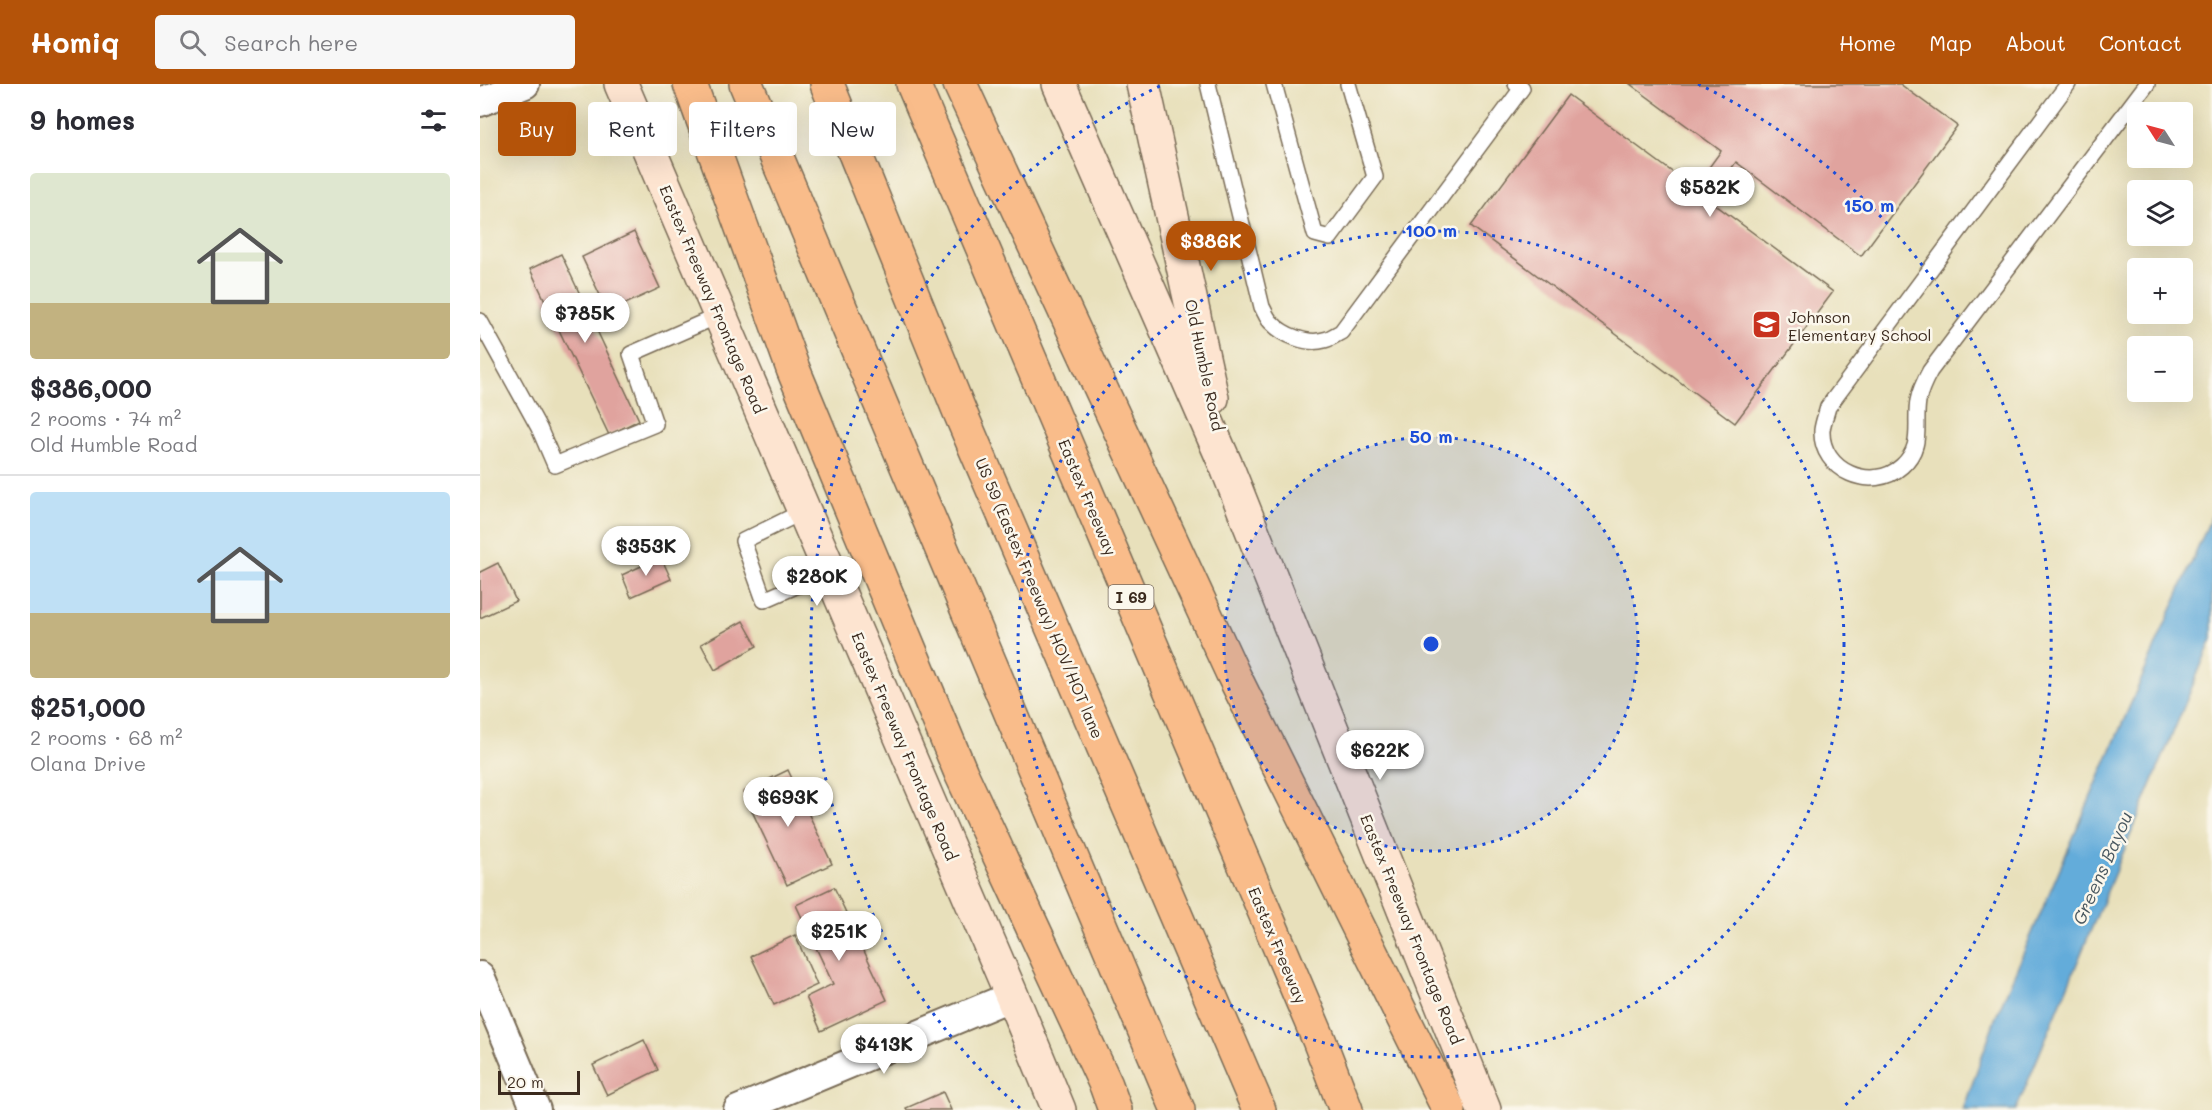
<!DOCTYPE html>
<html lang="en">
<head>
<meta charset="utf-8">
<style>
	body { margin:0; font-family:Mali,sans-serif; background:#f7f7f7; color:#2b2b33; height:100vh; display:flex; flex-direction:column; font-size:22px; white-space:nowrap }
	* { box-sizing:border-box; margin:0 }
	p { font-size:20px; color:#7c7c81 }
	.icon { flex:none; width:33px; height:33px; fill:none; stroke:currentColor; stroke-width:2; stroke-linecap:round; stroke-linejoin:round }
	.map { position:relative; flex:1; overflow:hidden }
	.side { display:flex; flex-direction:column; background:#fff; width:480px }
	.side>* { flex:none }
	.banner { position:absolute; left:18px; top:18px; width:570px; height:54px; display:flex; gap:12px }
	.needle { width:39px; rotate:306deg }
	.controls { position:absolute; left:1647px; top:18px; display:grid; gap:12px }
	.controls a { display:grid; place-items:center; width:66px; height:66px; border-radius:6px; background:#fff; box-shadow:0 6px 24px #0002; font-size:30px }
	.scale { position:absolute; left:18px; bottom:15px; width:82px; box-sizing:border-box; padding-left:6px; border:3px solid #3b2a1e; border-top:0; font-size:16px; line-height:21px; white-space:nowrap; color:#3b2a1e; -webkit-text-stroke:4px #fbf7ec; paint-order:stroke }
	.price { position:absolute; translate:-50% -51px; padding:0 14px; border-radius:21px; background:#fff; color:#222; font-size:20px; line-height:39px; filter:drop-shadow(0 2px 3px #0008) }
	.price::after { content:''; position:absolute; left:50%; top:36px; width:18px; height:14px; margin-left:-9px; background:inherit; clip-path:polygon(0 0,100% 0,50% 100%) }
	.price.on { background:#b45309; color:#fff }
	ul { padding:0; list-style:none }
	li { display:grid; align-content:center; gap:12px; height:318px; padding:0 30px }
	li+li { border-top:2px solid #e1e1e2 }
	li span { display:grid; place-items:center; height:186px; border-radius:6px; color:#555 }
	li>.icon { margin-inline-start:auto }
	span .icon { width:108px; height:108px; fill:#fffc; stroke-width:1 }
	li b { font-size:26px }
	h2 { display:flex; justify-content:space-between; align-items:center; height:72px; padding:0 30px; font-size:26px }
	.pill { padding:0 21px; border-radius:6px; background:#fff; box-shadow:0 6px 24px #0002; font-size:21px; line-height:54px }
	.pill.on { background:#b45309; color:#fff }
	header { display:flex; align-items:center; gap:36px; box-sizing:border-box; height:84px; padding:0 30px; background:#b45309; color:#fff }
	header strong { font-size:28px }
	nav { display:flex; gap:33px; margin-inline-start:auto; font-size:21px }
	.search { width:420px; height:54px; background:#f7f7f7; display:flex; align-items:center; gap:15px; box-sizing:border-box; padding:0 21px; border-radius:6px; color:#7c7c81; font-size:22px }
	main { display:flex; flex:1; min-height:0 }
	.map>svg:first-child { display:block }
	.water { fill:#63acda; stroke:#4f6b7c; stroke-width:1.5 }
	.building { fill:#e0a39e }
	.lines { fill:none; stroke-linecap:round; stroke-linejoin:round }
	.service-casing { stroke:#786a55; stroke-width:18 }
	.minor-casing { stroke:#786a55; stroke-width:32 }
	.secondary-casing { stroke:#786a55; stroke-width:36 }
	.motorway-casing { stroke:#786a55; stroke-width:36 }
	.service { stroke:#fff; stroke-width:15 }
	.minor { stroke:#fff; stroke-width:28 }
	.secondary { stroke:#fde4d0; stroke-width:33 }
	.motorway { stroke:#f9bc8a; stroke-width:33 }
	.ring { fill:none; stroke:#1d4ed8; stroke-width:3; stroke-dasharray:3 6 }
	.labels { text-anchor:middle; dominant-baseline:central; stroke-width:5; stroke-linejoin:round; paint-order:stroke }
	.shield { fill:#fbf7ec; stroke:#75685c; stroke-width:1.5 }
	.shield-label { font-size:15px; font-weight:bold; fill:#3b2a1e }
	.street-label { font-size:16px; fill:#3b2a1e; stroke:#fbf7ec }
	.poi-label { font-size:16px; fill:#3b2a1e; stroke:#fbf7ec; text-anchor:start }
	.water-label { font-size:18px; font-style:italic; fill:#495860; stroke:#fbf7ec }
	.centre { fill:#1d4ed8; stroke:#fbf7ec; stroke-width:3 }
	.ring-label { font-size:18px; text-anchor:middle; font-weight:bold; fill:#1d4ed8; stroke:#fbf7ec; stroke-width:5; stroke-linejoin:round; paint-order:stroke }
</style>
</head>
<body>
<header>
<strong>Homiq</strong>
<div class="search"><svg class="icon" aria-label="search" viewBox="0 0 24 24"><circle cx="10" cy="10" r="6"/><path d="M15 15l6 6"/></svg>Search here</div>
<nav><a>Home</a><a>Map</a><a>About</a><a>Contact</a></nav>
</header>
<main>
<section class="side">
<h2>9 homes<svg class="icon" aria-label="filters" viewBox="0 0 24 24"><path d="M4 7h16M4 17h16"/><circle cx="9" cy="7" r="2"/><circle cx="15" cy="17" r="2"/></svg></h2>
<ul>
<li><span style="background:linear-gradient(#dfe7d0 70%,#c2b280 0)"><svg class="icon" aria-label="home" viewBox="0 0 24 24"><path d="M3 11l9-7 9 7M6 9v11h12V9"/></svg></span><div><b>$386,000</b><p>2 rooms · 74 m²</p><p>Old Humble Road</p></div></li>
<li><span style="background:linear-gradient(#bfe0f5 65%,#c2b280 0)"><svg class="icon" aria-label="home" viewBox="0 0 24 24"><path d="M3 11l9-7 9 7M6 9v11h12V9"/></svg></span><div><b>$251,000</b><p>2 rooms · 68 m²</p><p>Olana Drive</p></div></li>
</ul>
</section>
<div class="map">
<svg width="1732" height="1026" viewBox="0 0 1732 1026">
	<rect width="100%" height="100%" fill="#fbf7ec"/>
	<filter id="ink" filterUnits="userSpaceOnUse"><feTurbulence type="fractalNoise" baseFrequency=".0167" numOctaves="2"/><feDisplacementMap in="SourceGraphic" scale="12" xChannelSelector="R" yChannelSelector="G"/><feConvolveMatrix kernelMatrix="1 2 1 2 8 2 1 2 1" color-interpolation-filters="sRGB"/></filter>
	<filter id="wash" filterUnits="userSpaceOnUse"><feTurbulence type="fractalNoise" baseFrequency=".008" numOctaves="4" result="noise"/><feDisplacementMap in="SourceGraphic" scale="24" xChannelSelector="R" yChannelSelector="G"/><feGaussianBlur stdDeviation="1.35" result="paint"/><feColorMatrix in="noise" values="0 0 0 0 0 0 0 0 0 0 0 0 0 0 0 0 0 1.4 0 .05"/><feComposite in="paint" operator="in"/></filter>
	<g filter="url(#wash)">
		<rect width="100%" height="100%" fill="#e8e0bb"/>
		<polygon class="water" points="1732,431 1732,555 1536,1026 1483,1026 1515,935"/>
		<g id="blocks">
			<g class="building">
				<polygon points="1150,0 1420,0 1477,42 1381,172 1256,78 1229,116 1353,208 1255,339 991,142 1088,11 1214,104 1241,67"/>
				<polygon points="154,148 180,204 128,228 102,173"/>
				<polygon points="81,170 159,336 129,351 50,185"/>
				<polygon points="181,473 191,495 151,513 142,491"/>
				<polygon points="18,479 36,517 0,534 0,488"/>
				<polygon points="263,537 277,562 235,586 221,560"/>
				<polygon points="308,686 352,780 307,801 263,708"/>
				<polygon points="354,803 407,916 341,947 326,913 353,900 316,821"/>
				<polygon points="315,851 337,901 294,921 271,872"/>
				<polygon points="164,956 178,986 127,1011 113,981"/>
				<polygon points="463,1008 471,1026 427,1026 426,1024"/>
			</g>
		</g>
	</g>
	<g filter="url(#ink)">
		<use href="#blocks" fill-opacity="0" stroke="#786a55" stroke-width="1.5"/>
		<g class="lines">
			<defs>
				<g id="service">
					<path d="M 728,0 L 782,223 C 785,228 787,235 792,239 C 803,251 827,261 844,256 C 850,255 856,250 861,248 L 1042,4 L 1036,0"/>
					<polyline points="794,0 835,150 850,154 895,93 868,0"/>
					<path d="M 1588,0 L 1348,323 C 1346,331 1343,338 1342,346 C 1340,387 1392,409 1422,382 C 1444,362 1434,342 1438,317 C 1440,306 1445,296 1450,287 L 1667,0"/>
					<polyline points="0,237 59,344 75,381 175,340 151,270 240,231"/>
					<polyline points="324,427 263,457 284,516 350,487"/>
				</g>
				<g id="minor">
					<polyline points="0,18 45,0"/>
					<polyline points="0,892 56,1026"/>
					<polyline points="258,1026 532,912"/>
				</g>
				<g id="secondary">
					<polyline points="141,0 532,912 579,1026"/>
					<polyline points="579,0 748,386 1004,1026"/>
					<polyline points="663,0 732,314"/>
				</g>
				<g id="motorway">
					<polyline points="210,0 313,285 481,689 626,1001 635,1026"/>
					<polyline points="266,0 698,1026"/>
					<polyline points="347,0 479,326 779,1026"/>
					<polyline points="433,0 839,956 866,1026"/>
					<polyline points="480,0 752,588 969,1026"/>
				</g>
			</defs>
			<use href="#service" class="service-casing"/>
			<use href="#minor" class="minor-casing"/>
			<use href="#secondary" class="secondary-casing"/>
			<use href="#motorway" class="motorway-casing"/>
			<use href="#service" class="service"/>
			<use href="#minor" class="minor"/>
			<use href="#secondary" class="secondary"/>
			<use href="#motorway" class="motorway"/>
		</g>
	</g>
	<circle cx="951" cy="560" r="207" fill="#1d4ed8" fill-opacity=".12"/>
	<g class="ring">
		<circle cx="951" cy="560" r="207"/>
		<circle cx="951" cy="560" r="413"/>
		<path d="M540 1024A620 620 0 0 1 684 0M1218 0A620 620 0 0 1 1362 1024"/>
	</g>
	<defs>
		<symbol id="school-square" viewBox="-11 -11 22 22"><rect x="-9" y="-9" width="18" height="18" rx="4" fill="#c8321e" stroke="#fbf7ec"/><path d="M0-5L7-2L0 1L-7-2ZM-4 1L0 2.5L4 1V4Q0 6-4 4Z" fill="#fff"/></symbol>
	</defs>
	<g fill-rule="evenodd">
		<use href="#school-square" x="1270" y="224" width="33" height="33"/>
	</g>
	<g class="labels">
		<rect class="shield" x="628.5" y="501" width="45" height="24" rx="4.5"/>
		<g class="shield-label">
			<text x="651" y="513">I 69</text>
		</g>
		<g class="street-label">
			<text transform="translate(233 215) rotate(67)">Eastex Freeway Frontage Road</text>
			<text transform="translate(725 281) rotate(78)">Old Humble Road</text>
			<text transform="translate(608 413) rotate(67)">Eastex Freeway</text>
			<text transform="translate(560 514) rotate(67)">US 59 (Eastex Freeway) HOV/HOT lane</text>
			<text transform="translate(425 662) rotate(67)">Eastex Freeway Frontage Road</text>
			<text transform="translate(932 845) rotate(68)">Eastex Freeway Frontage Road</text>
			<text transform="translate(798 861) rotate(67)">Eastex Freeway</text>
		</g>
		<g class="poi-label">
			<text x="1308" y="232">Johnson<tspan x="1308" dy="18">Elementary School</tspan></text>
		</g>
		<g class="water-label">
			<text transform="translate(1622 784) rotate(-66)">Greens Bayou</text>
		</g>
	</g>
	<circle cx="951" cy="560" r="9" class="centre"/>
	<g class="ring-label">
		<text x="1389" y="128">150 m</text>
		<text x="951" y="153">100 m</text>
		<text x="951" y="359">50 m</text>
	</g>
</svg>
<div class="controls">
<a><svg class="needle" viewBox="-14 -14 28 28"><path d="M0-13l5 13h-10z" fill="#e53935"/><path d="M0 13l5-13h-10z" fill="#7c7c81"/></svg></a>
<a><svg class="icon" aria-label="layers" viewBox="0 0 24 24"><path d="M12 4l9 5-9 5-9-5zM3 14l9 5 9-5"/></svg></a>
<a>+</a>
<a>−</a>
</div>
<div class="scale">20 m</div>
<b class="price" style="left:1230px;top:134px">$582K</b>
<b class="price on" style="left:731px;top:188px">$386K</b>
<b class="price" style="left:105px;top:260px">$785K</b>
<b class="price" style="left:166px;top:493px">$353K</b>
<b class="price" style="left:337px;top:523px">$280K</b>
<b class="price" style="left:900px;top:697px">$622K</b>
<b class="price" style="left:308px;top:744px">$693K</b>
<b class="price" style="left:359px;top:878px">$251K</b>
<b class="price" style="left:404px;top:991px">$413K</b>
<div class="banner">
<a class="pill on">Buy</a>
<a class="pill">Rent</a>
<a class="pill">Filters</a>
<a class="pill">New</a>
</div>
</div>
</main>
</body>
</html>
